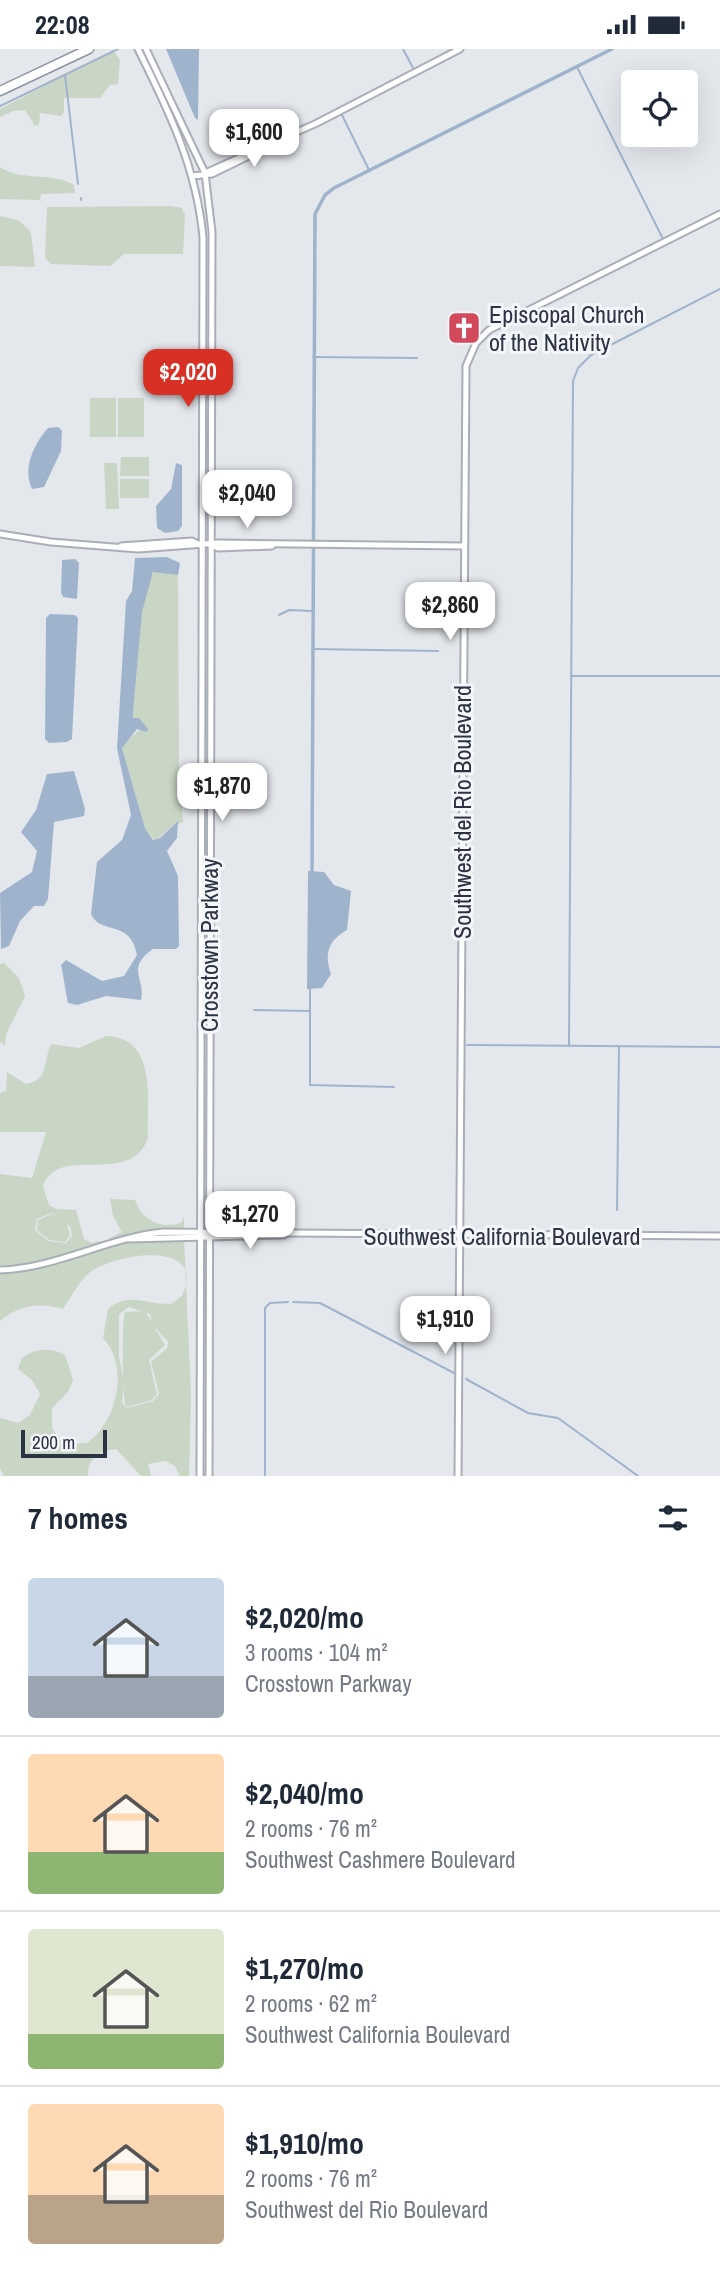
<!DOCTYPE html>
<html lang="en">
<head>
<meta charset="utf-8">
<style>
	body { margin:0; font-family:"Archivo Narrow",sans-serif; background:#f2f2f3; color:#1f2937; height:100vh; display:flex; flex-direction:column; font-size:26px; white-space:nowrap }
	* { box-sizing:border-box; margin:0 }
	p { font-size:23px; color:#747a83 }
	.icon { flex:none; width:38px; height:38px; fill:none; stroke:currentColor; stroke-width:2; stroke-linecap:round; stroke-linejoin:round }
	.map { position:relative; height:1427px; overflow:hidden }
	.side { display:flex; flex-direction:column; background:#fff; flex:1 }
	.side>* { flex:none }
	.controls { position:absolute; left:621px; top:21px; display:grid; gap:14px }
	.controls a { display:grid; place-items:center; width:77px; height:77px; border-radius:7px; background:#fff; box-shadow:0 7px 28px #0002; font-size:35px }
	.scale { position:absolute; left:21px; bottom:18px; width:86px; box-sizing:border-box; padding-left:7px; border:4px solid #2b3445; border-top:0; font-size:19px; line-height:24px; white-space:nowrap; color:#2b3445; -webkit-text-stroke:5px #f4f6f9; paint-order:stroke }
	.price { position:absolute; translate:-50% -60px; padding:0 16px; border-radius:14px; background:#fff; color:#222; font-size:23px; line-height:46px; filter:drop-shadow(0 2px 4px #0008) }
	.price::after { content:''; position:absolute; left:50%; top:42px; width:21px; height:16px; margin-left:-10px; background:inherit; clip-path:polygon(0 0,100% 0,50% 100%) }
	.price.active { background:#d93025; color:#fff }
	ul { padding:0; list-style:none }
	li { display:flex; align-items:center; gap:21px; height:175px; padding:0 28px }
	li+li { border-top:2px solid #e0e1e3 }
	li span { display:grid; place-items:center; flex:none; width:196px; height:140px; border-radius:7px; color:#555 }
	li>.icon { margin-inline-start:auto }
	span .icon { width:84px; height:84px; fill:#fffc; stroke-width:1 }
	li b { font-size:30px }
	h2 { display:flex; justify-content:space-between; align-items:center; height:84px; padding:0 28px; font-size:30px }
	.status { display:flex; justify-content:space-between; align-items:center; height:49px; padding:0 35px; background:#fff; direction:ltr }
	.status svg { height:19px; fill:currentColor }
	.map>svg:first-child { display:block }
	.green { fill:#c9d6c5; fill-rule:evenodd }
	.water { fill:#9fb4cc }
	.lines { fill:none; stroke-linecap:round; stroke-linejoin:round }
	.stream { stroke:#9fb4cc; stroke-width:2 }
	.canal { stroke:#9fb4cc; stroke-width:3.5 }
	.secondary-casing { stroke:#a9aeb7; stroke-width:9 }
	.highway-casing { stroke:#8b94a3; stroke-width:11 }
	.secondary { stroke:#fff; stroke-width:5 }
	.highway { stroke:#fff; stroke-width:8 }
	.labels { text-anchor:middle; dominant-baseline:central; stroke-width:6; stroke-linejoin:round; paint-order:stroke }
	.poi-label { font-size:24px; fill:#2b3445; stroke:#f4f6f9; text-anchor:start }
	.street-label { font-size:24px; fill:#2b3445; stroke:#f4f6f9 }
</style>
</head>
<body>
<div class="status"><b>22:08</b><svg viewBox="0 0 49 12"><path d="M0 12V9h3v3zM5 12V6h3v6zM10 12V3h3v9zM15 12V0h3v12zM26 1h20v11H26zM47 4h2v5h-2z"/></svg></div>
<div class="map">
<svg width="720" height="1427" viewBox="0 0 720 1427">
	<rect width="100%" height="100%" fill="#e4e7ec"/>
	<g class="green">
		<polygon points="113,1 120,11 118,35 110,36 100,49 64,49 64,63 61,67 40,64 39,75 35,77 25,61 13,62 0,68 0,60"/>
		<path d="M 0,118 C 21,133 51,122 74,136 L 75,144 L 41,145 L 40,151 L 0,150 Z"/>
		<polygon points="170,157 182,159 185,166 183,205 124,205 110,217 51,215 45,209 47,158"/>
		<polygon points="0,167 18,171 31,183 35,218 0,217"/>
		<rect x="90" y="349" width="26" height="39"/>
		<rect x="118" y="349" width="26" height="39"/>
		<polygon points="121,408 149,408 149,427 120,427"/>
		<polygon points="104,414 117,414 119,460 106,460"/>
		<rect x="120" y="430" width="29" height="19"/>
		<path d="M 155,521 L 178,526 L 179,721 L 183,773 L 178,775 L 178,772 L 155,792 L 145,779 L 122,699 L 123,695 L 141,680 L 143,675 L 133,669 C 132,628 135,557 155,521 Z"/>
		<polygon points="4,914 19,929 25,947 6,985 5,997 0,993 0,915"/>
		<path d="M 106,987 C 158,988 147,1053 148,1089 C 129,1140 60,1093 43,1137 L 49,1156 L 56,1160 L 76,1161 L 84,1190 L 92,1194 L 100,1192 L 102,1196 L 48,1213 L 0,1219 L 0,1125 L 32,1129 L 46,1083 L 0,1083 L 0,1044 L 6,1042 L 7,1023 L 26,1035 C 50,1031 43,1011 51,995 L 79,999 ZM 52,1164 L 70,1177 L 72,1187 L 66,1194 L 48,1192 L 35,1181 L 37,1170 Z"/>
		<path d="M 110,1150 L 135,1151 C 142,1171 160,1180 181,1174 L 184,1168 L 184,1181 L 139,1184 L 110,1193 L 108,1190 L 122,1183 L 113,1167 Z"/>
		<polygon points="52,1165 67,1174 70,1187 65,1193 49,1191 37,1181 38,1171"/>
		<path d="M 162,1190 L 184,1191 L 191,1345 L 189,1427 L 180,1427 L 175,1417 L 165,1412 L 148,1415 L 151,1427 L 141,1427 L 116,1400 C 99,1402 87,1410 88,1427 L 4,1427 L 0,1419 L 0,1369 L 18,1374 L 30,1366 L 40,1345 L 32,1331 L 18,1320 L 22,1309 C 35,1299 51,1298 65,1306 L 73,1331 L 68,1343 L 52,1359 L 52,1379 L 63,1395 L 87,1394 C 117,1373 130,1317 103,1289 L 108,1260 C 129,1242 147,1256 171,1255 L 182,1247 C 209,1189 113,1204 89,1224 C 78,1234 71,1248 63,1260 C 40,1253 18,1256 0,1272 L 0,1222 L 49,1216 L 127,1192 ZM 129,1258 L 150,1265 L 152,1275 L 168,1293 L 167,1299 L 151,1313 L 159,1345 L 153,1352 L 126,1359 L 122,1353 L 124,1333 L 119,1307 L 119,1265 Z"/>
		<path d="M 145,1262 L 165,1296 L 149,1311 L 157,1345 L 152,1351 L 126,1358 C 123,1353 121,1272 125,1263 Z"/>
	</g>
	<g class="water">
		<polygon points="166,0 199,0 198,71 195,69"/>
		<path d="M 58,378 L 62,382 L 61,402 L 44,438 L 32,440 C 22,419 34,395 48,379 Z"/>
		<polygon points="176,414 182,416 182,477 178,482 165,484 157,479 156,457 171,440"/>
		<path d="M 135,509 L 167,508 L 180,514 L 178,526 L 153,523 L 142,563 L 133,662 L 133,669 L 139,669 L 148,680 L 147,683 L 137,680 L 122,699 L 145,779 L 153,791 L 160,789 L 178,772 L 177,789 L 167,802 L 178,827 L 179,897 L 176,900 L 153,900 C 125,919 146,930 141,951 L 106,947 L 77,956 L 68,954 C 65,941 64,928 61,916 L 66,911 L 102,932 L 124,927 L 137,906 C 130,869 101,887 91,865 L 97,813 L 122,791 L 131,766 L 117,699 L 126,552 L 132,542 Z"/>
		<polygon points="75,510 79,514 77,550 63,548 61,543 62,511"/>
		<polygon points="50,565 75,566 78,569 72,690 67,693 49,694 45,690 46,569"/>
		<polygon points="74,722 85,760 84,767 54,773 48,850 44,857 34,857 20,872 9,897 1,900 0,844 32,823 37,802 21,783 36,761 47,725"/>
		<path d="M 308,822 L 324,823 L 334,836 L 351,842 L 347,881 C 328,892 324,904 331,925 L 322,939 L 307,940 Z"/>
	</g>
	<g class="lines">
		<g class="stream">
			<polyline points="403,0 413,19"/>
			<polyline points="577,18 663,190"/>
			<polyline points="65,26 78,135"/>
			<polyline points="0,57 118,0"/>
			<polyline points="341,64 369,121"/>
			<polyline points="81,149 81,151"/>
			<polyline points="313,308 417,309"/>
			<polyline points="279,566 289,561 312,562"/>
			<polyline points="312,600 438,602"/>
			<polyline points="571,627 720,627"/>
			<polyline points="310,940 310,1036 394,1038"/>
			<polyline points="254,961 309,962"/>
			<polyline points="467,996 720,998"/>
			<polyline points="569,997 573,332 578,319 591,306 720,240"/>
			<polyline points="617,1161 619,998"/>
			<polyline points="293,1253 320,1254 456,1325"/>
			<polyline points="466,1330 528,1364 558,1369 638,1427"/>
			<polyline points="265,1427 265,1259 270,1254 288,1253"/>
		</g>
		<polyline class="canal" points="312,822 315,165 325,146 334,139 612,0"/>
		<defs>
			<g id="secondary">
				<path d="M 138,0 C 169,62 197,120 203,189 L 200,1427"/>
				<polyline points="146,0 205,124 212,183 209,1427"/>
				<polyline points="205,124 317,74 460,0"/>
				<polyline points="192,127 212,125 273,95"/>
				<polyline points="0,485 51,493 138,500 218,494 463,497"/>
				<polyline points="209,495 218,499 272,497"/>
				<polyline points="121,497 192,492 200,496"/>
				<polyline points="128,1190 284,1186"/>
				<path d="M 0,1221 C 58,1219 108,1188 164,1183 L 720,1187"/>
				<polyline points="458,1427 466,317 476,294 489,281 720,165"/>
			</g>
			<polyline id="highway" points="0,42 89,0"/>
		</defs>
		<use href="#secondary" class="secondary-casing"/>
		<use href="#highway" class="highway-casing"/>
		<use href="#secondary" class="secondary"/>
		<use href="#highway" class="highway"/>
	</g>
	<defs>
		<symbol id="church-square" viewBox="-11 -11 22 22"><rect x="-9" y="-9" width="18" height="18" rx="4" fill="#d1495b" stroke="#f4f6f9"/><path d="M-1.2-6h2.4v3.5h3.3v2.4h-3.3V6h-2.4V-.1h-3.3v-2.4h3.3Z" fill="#fff"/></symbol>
	</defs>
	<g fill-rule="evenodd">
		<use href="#church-square" x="445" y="260" width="38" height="38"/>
	</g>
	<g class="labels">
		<g class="poi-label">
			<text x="489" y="265">Episcopal Church<tspan x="489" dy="28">of the Nativity</tspan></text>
		</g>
		<g class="street-label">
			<text transform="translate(462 763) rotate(-90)">Southwest del Rio Boulevard</text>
			<text transform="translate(209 896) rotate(-90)">Crosstown Parkway</text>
			<text x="502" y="1187">Southwest California Boulevard</text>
		</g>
	</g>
</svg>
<div class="controls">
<a><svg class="icon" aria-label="locate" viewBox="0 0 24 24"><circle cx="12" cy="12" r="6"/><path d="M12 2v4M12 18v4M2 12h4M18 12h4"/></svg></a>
</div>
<div class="scale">200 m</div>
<b class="price" style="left:254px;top:120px">$1,600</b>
<b class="price active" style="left:188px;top:360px">$2,020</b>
<b class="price" style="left:247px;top:481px">$2,040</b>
<b class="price" style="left:450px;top:593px">$2,860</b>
<b class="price" style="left:222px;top:774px">$1,870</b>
<b class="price" style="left:250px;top:1202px">$1,270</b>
<b class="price" style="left:445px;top:1307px">$1,910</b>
</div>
<section class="side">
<h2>7 homes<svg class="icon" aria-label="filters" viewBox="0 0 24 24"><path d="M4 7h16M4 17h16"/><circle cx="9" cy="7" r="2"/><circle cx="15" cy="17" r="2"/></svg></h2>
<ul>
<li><span style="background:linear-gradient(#c9d6e8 70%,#9aa5b1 0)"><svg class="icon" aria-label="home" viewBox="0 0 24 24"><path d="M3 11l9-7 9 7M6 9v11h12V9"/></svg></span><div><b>$2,020/mo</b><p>3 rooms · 104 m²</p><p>Crosstown Parkway</p></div></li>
<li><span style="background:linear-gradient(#ffd9b3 70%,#8fb573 0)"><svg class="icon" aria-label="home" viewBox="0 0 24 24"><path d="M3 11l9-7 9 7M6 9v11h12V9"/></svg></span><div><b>$2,040/mo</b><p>2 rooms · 76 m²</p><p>Southwest Cashmere Boulevard</p></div></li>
<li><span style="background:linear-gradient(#dfe7d0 75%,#8fb573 0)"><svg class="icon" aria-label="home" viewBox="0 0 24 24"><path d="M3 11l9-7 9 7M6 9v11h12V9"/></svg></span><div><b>$1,270/mo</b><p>2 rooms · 62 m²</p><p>Southwest California Boulevard</p></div></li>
<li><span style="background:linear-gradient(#ffd9b3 65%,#b9a48a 0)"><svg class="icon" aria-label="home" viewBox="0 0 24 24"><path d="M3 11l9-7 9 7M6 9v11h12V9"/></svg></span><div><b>$1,910/mo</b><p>2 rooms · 76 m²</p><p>Southwest del Rio Boulevard</p></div></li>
</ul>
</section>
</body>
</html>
